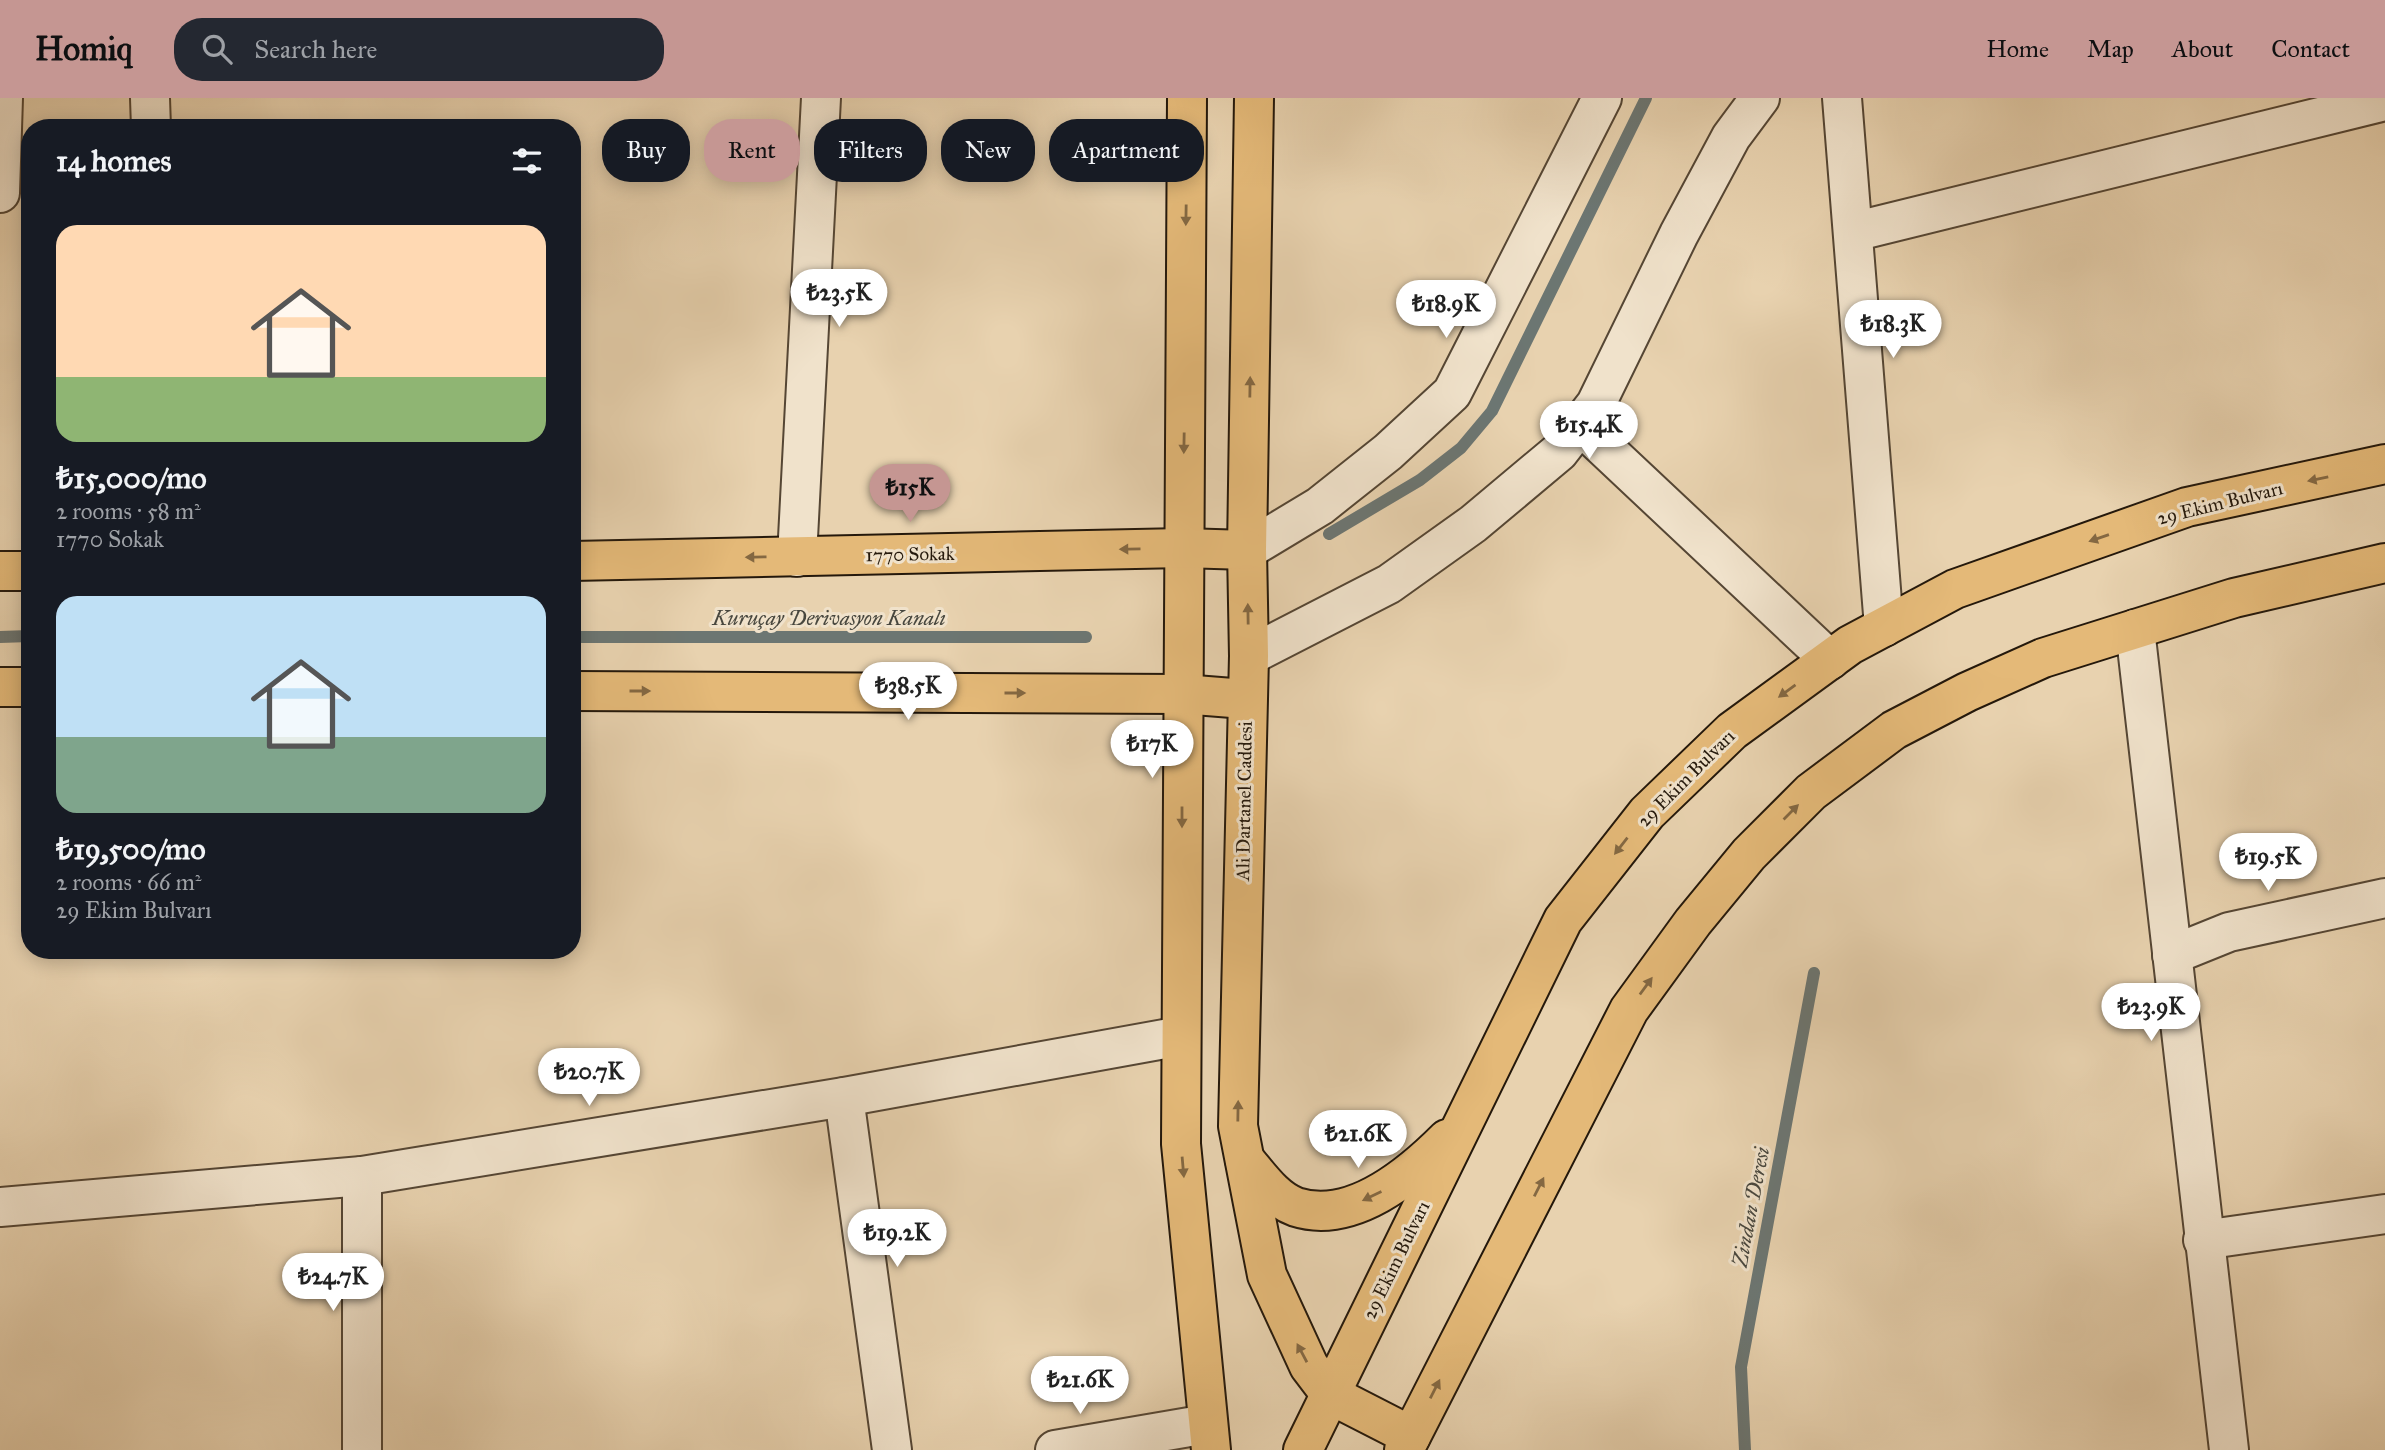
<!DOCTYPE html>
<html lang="en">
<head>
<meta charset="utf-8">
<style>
	body { margin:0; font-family:"IM FELL Great Primer",serif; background:#242831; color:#f1f3f6; height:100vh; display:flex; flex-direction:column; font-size:26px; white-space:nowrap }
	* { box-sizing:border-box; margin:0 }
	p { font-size:23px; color:#9ea1a6 }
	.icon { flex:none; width:38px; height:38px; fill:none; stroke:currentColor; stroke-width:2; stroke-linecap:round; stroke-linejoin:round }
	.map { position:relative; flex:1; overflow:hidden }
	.side { position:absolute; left:21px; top:21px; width:560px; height:840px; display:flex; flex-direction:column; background:#171b24; border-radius:28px; box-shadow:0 4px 18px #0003 }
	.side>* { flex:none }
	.top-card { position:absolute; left:602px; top:21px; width:665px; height:63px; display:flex; gap:14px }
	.price { position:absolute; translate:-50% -60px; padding:0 16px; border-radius:24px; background:#fff; color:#222; font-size:23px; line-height:46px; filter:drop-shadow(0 2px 4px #0008) }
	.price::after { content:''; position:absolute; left:50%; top:42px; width:21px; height:16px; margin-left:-10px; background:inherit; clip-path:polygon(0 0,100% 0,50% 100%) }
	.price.on { background:#c59692; color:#111 }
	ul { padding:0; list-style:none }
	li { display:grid; align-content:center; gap:14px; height:371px; padding:0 35px }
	li span { display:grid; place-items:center; height:217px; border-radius:21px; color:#555 }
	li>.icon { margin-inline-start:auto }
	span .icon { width:126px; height:126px; fill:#fffc; stroke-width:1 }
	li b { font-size:30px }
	h2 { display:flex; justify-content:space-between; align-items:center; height:84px; padding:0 35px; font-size:30px }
	.pill { padding:0 24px; border-radius:28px; background:#171b24; box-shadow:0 4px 18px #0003; font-size:24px; line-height:63px }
	.pill.on { background:#c59692; color:#111 }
	header { display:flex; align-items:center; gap:42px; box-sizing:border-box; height:98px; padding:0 35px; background:#c59692; color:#111 }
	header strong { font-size:33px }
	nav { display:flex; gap:38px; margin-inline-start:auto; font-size:24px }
	.search { width:490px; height:63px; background:#242831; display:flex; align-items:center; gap:18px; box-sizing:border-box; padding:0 24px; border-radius:28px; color:#9ea1a6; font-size:26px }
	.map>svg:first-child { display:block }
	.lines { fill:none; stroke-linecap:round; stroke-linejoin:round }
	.stream { stroke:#6c7672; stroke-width:12 }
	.minor-casing { stroke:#554634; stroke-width:42 }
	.major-casing { stroke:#24180b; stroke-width:42 }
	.minor { stroke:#f0e2cb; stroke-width:38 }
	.major { stroke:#e4b978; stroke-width:38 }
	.oneway { fill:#846842 }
	.labels { text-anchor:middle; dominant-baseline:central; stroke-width:6; stroke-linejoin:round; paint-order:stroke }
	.street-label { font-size:19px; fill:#24180b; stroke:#f0e2cb }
	.water-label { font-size:21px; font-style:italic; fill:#48473e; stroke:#f0e2cb }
</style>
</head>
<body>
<header>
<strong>Homiq</strong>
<div class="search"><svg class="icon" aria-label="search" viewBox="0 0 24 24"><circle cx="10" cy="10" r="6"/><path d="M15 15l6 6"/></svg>Search here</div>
<nav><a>Home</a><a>Map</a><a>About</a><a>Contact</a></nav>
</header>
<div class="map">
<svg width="2385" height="1352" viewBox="0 0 2385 1352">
	<rect width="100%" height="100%" fill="#e8d2af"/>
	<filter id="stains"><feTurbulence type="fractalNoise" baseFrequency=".00286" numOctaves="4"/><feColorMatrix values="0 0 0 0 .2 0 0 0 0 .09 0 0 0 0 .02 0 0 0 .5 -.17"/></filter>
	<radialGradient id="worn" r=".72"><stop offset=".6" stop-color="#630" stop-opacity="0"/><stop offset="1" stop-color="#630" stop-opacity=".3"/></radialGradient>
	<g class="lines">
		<g class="stream">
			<polyline points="1329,436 1420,382 1461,350 1492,313 1646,0"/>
			<polyline points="0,539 30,538"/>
			<polyline points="572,539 1086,539"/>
			<polyline points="1745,1352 1741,1269 1814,875"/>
		</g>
		<defs>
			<g id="minor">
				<polyline points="150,0 151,30"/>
				<polyline points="1842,0 1884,529"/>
				<polyline points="0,95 3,0"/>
				<polyline points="1853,134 2385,3"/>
				<polyline points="1580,327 1830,562"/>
				<polyline points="1247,452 1320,408 1388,354 1452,295 1602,0"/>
				<polyline points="797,459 821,0"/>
				<polyline points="2135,531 2229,1352"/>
				<polyline points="1249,558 1389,486 1473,426 1559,354 1596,306 1679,136 1731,39 1760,0"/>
				<polyline points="2172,857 2229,834 2385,800"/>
				<polyline points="844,999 892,1352"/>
				<polyline points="362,1078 362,1352"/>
				<polyline points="0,1109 362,1078 844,999 1181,938"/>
				<polyline points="2203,1142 2385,1116"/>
				<polyline points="1055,1352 1207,1326"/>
			</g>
			<g id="major">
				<polyline points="1187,0 1181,1046 1211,1352"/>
				<polyline points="1254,0 1247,452 1249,558 1238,1028 1267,1177 1309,1268 1331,1297 1411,1338"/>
				<polyline points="572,463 1183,450 1247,452"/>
				<polyline points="0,473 30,473"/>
				<polyline points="0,589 30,589"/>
				<polyline points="572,593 1182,596 1245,601"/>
				<path d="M 1245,1062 C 1259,1078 1274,1101 1296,1109 C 1352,1127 1410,1078 1447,1041"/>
				<polyline points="1303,1352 1563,822 1647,715 1732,633 1850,547 1955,491 2187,409 2385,366"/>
				<polyline points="1404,1352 1629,912 1693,824 1749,756 1811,694 1894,632 1967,594 2043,560 2234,500 2385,465"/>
			</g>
		</defs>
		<use href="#minor" class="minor-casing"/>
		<use href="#major" class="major-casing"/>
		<use href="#minor" class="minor"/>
		<use href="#major" class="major"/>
	</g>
	<defs><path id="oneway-solid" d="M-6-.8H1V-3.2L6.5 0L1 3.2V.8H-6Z" transform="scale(1.75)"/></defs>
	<g class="oneway">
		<use href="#oneway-solid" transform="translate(1186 117) rotate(91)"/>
		<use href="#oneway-solid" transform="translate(1250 289) rotate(-89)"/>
		<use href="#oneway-solid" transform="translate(1184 345) rotate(91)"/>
		<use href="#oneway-solid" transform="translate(2318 381) rotate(168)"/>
		<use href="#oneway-solid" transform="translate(2099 440) rotate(161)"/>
		<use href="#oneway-solid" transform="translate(1130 451) rotate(179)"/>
		<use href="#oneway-solid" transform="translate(756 459) rotate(179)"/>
		<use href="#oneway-solid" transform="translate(1248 516) rotate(-91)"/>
		<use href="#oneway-solid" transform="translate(640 593)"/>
		<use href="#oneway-solid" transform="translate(1787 593) rotate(144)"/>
		<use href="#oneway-solid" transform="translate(1015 595)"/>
		<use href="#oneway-solid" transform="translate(1791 714) rotate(-45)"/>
		<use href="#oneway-solid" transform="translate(1182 719) rotate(90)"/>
		<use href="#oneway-solid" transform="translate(1621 748) rotate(128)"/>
		<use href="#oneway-solid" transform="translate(1646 888) rotate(-54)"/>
		<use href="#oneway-solid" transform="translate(1238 1013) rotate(-89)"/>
		<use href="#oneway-solid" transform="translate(1183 1069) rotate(85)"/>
		<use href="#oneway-solid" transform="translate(1539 1089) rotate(-63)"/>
		<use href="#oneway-solid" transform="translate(1372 1098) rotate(154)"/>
		<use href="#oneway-solid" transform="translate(1302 1255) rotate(-118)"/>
		<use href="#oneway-solid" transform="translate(1435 1291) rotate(-63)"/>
	</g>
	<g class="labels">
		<g class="street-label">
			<text transform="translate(2220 405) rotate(-14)">29 Ekim Bulvarı</text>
			<text transform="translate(910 456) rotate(-1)">1770 Sokak</text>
			<text transform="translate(1686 680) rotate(-45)">29 Ekim Bulvarı</text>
			<text transform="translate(1244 703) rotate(-89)">Ali Dartanel Caddesi</text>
			<text transform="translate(1396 1162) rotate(-64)">29 Ekim Bulvarı</text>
		</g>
		<g class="water-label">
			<text x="829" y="520">Kuruçay Derivasyon Kanalı</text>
			<text transform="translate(1751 1109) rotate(-79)">Zindan Deresi</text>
		</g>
	</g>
	<rect width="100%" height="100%" filter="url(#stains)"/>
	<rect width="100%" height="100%" fill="url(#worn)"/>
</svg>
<b class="price" style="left:839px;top:231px">₺23.5K</b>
<b class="price" style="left:1446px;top:242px">₺18.9K</b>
<b class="price" style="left:1893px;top:262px">₺18.3K</b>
<b class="price" style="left:1589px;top:363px">₺15.4K</b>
<b class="price on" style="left:910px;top:426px">₺15K</b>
<b class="price" style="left:908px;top:624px">₺38.5K</b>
<b class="price" style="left:1152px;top:682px">₺17K</b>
<b class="price" style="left:2268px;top:795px">₺19.5K</b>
<b class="price" style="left:2151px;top:945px">₺23.9K</b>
<b class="price" style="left:589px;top:1010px">₺20.7K</b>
<b class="price" style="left:1358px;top:1072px">₺21.6K</b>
<b class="price" style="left:897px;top:1171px">₺19.2K</b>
<b class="price" style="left:333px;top:1215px">₺24.7K</b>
<b class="price" style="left:1080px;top:1318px">₺21.6K</b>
<div class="top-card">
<a class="pill">Buy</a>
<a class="pill on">Rent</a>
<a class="pill">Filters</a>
<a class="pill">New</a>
<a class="pill">Apartment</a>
</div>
<section class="side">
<h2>14 homes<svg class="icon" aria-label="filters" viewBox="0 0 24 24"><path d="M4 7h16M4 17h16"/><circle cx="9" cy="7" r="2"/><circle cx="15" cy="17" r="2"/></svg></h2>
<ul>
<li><span style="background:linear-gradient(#ffd9b3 70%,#8fb573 0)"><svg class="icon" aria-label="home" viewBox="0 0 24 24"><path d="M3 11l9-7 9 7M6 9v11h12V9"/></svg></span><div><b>₺15,000/mo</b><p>2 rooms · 58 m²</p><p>1770 Sokak</p></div></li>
<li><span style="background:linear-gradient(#bfe0f5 65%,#7fa58c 0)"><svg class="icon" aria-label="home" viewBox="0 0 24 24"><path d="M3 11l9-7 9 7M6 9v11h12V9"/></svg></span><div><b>₺19,500/mo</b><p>2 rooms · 66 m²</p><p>29 Ekim Bulvarı</p></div></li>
</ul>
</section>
</div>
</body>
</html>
